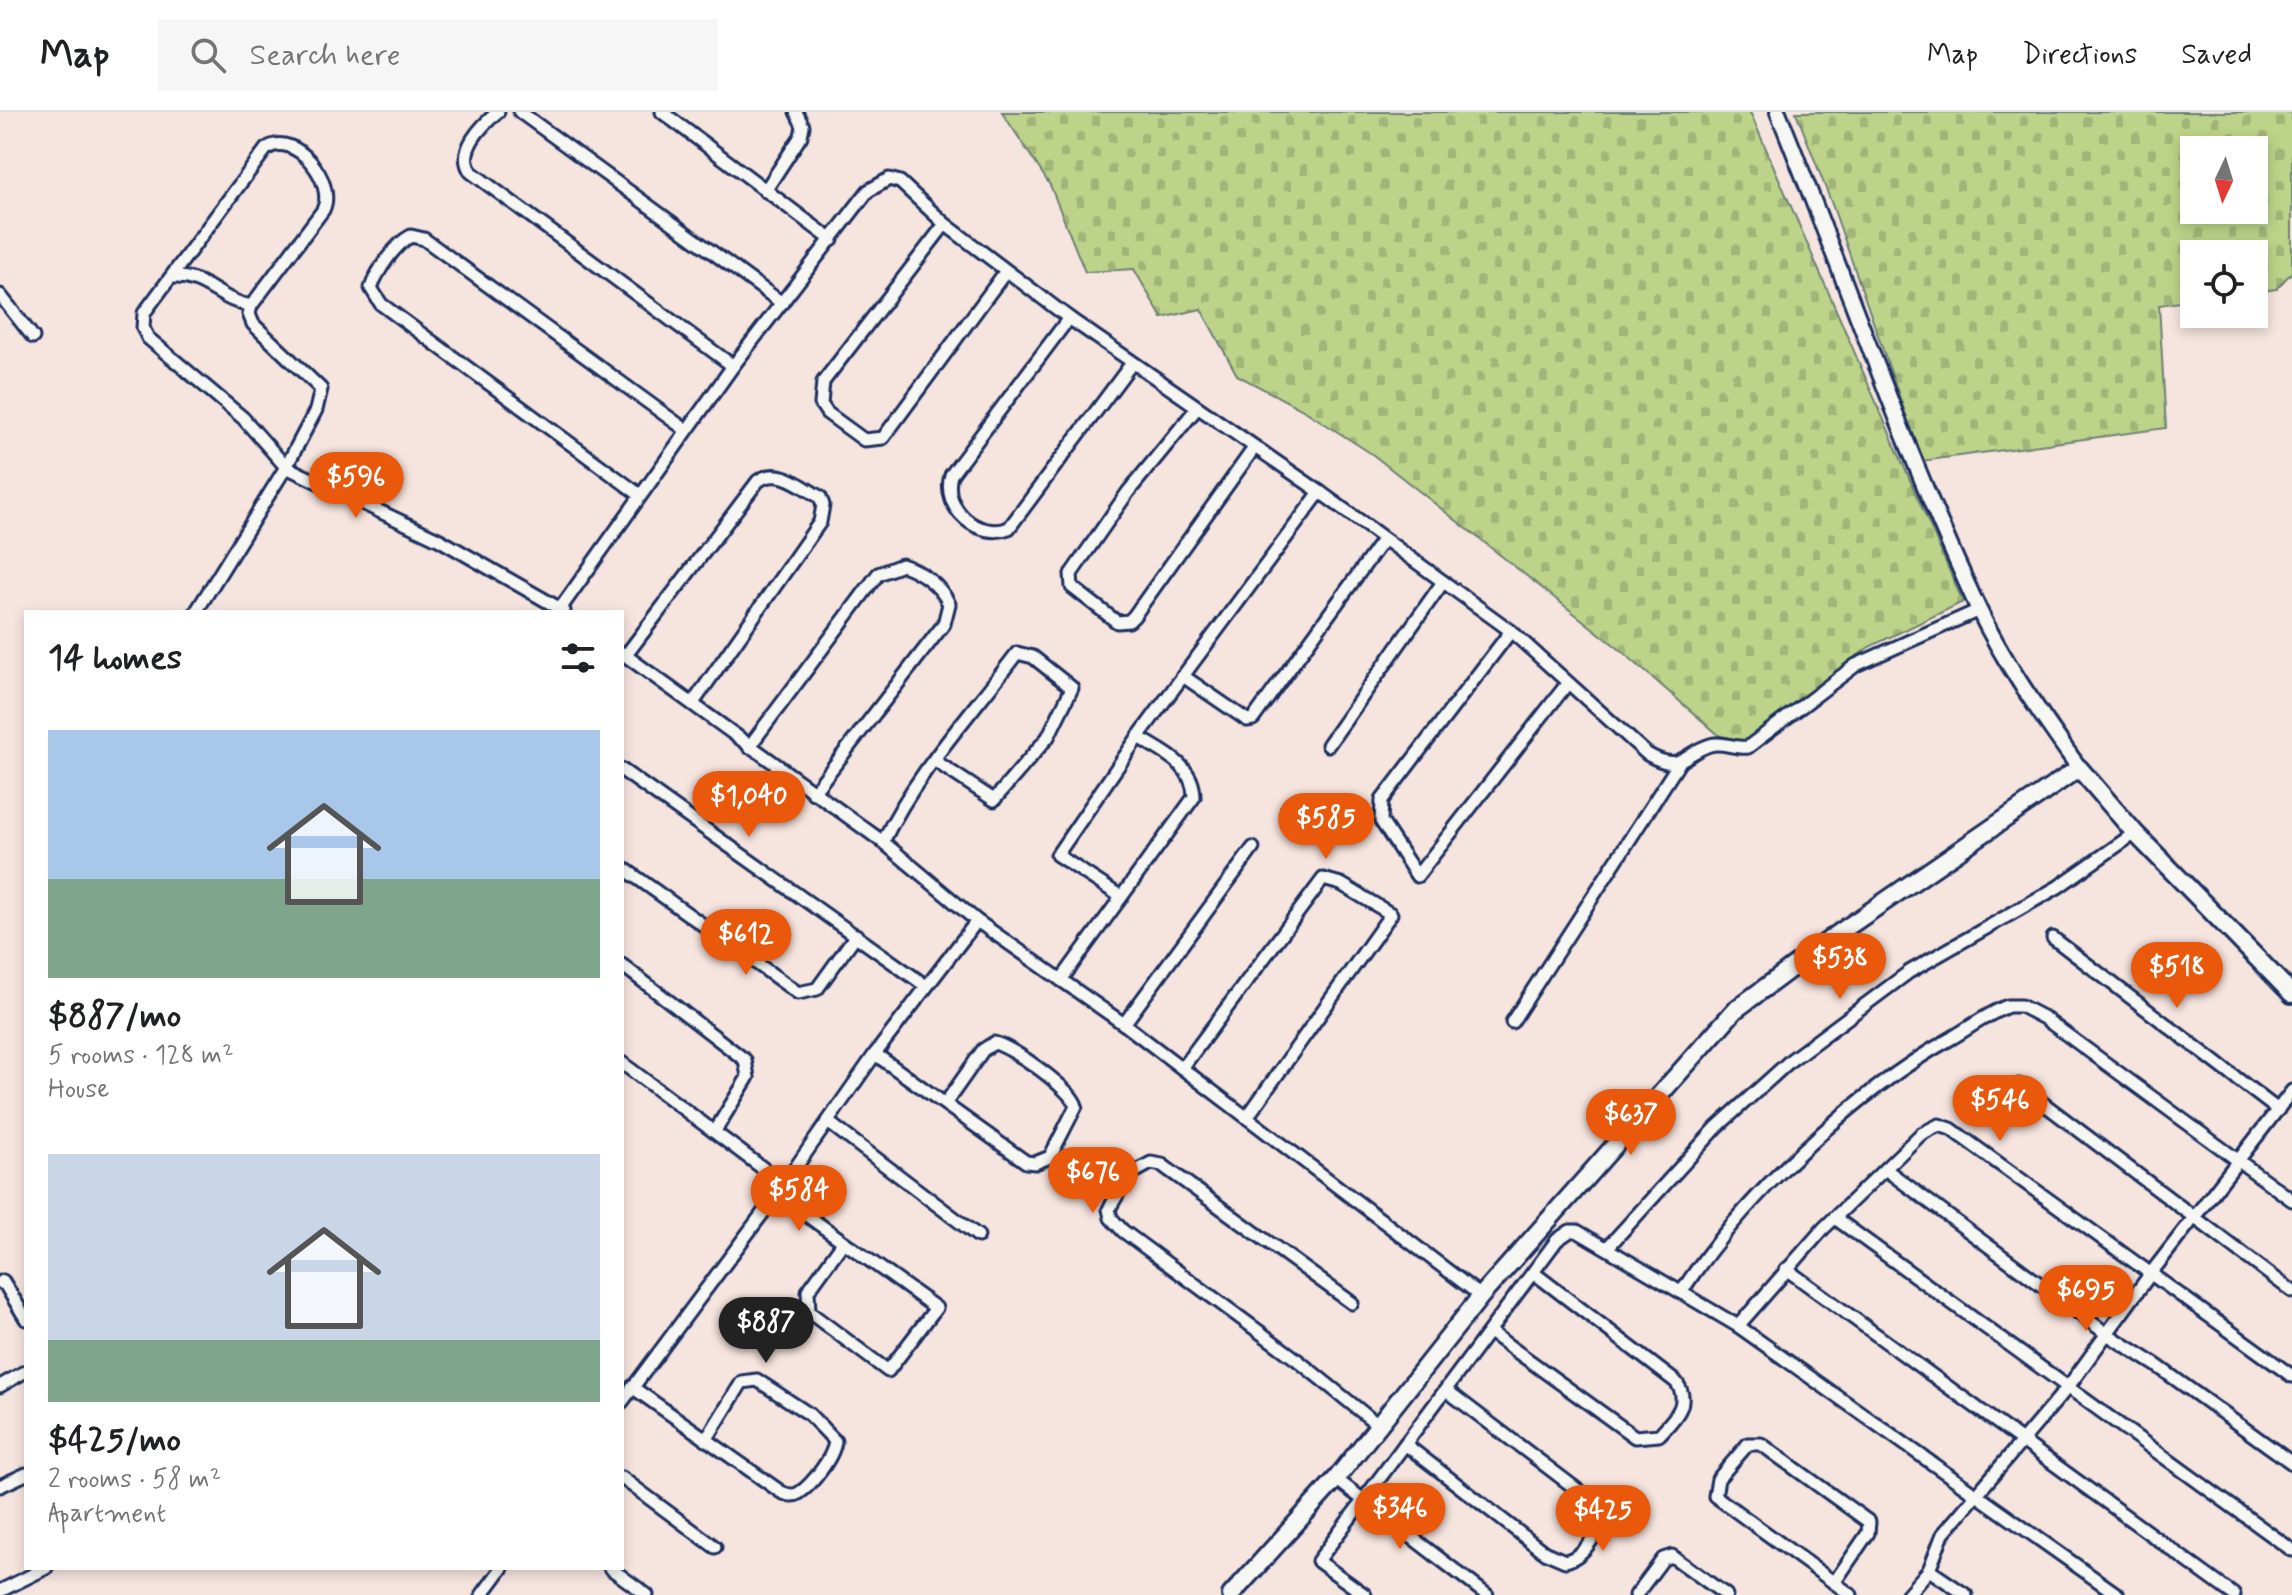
<!DOCTYPE html>
<html lang="en">
<head>
<meta charset="utf-8">
<style>
	body { margin:0; font-family:Mynerve,sans-serif; background:#f6f6f6; color:#202124; height:100vh; display:flex; flex-direction:column; font-size:30px; white-space:nowrap }
	* { box-sizing:border-box; margin:0 }
	p { font-size:26px; color:#757577 }
	.icon { flex:none; width:44px; height:44px; fill:none; stroke:currentColor; stroke-width:2; stroke-linecap:round; stroke-linejoin:round }
	.map { position:relative; flex:1; overflow:hidden }
	.details { position:absolute; left:24px; top:498px; width:600px; height:960px; display:flex; flex-direction:column; background:#fff; border-radius:0px; box-shadow:0 4px 12px #0003 }
	.details>* { flex:none }
	.needle { width:52px; rotate:184deg }
	.controls { position:absolute; left:2180px; top:24px; display:grid; gap:16px }
	.controls a { display:grid; place-items:center; width:88px; height:88px; border-radius:0px; background:#fff; box-shadow:0 4px 12px #0003; font-size:40px }
	.price { position:absolute; translate:-50% -68px; padding:0 18px; border-radius:28px; background:#ea580c; color:#fff; font-size:26px; line-height:52px; filter:drop-shadow(0 2px 4px #0008) }
	.price::after { content:''; position:absolute; left:50%; top:48px; width:24px; height:18px; margin-left:-12px; background:inherit; clip-path:polygon(0 0,100% 0,50% 100%) }
	.price.current { background:#222; color:#fff }
	ul { padding:0; list-style:none }
	li { display:grid; align-content:center; gap:16px; height:424px; padding:0 24px }
	li span { display:grid; place-items:center; height:248px; border-radius:0px; color:#555 }
	li>.icon { margin-inline-start:auto }
	span .icon { width:144px; height:144px; fill:#fffc; stroke-width:1 }
	li b { font-size:34px }
	h2 { display:flex; justify-content:space-between; align-items:center; height:96px; padding:0 24px; font-size:34px }
	header { display:flex; align-items:center; gap:48px; box-sizing:border-box; height:112px; padding:0 40px; background:#fff; border-bottom:2px solid #e0e0e0 }
	header strong { font-size:38px }
	nav { display:flex; gap:44px; margin-inline-start:auto; font-size:28px }
	.search { width:560px; height:72px; background:#f6f6f6; display:flex; align-items:center; gap:20px; box-sizing:border-box; padding:0 28px; border-radius:0px; color:#757577; font-size:30px }
	.map>svg:first-child { display:block }
	.cemetery { fill:url(#cemetery-stones); stroke:#6c8174; stroke-width:2; fill-rule:evenodd }
	.lines { fill:none; stroke-linecap:round; stroke-linejoin:round }
	.minor-casing { stroke:#1b2f5e; stroke-width:17 }
	.tertiary-casing { stroke:#1b2f5e; stroke-width:20 }
	.secondary-casing { stroke:#1b2f5e; stroke-width:22 }
	.minor { stroke:#f6f6f2; stroke-width:11 }
	.tertiary { stroke:#f6f6f2; stroke-width:14 }
	.secondary { stroke:#f6f6f2; stroke-width:16 }
</style>
</head>
<body>
<header>
<strong>Map</strong>
<div class="search"><svg class="icon" aria-label="search" viewBox="0 0 24 24"><circle cx="10" cy="10" r="6"/><path d="M15 15l6 6"/></svg>Search here</div>
<nav><a>Map</a><a>Directions</a><a>Saved</a></nav>
</header>
<div class="map">
<svg width="2292" height="1483" viewBox="0 0 2292 1483">
	<defs>
		<pattern id="cemetery-stones" width="16" height="16" patternUnits="userSpaceOnUse" patternTransform="scale(2)"><rect width="16" height="16" fill="#bcd389"/><path d="M2 7V4a2 2 0 0 1 4 0v3zM10 15v-3a2 2 0 0 1 4 0v3z" fill="#a1b579"/></pattern>
	</defs>
	<rect width="100%" height="100%" fill="#f6e4de"/>
	<filter id="ink" filterUnits="userSpaceOnUse"><feTurbulence type="fractalNoise" baseFrequency=".0125" numOctaves="2"/><feDisplacementMap in="SourceGraphic" scale="16" xChannelSelector="R" yChannelSelector="G"/><feConvolveMatrix kernelMatrix="1 2 1 2 8 2 1 2 1" color-interpolation-filters="sRGB"/></filter>
	<g filter="url(#ink)">
		<g class="cemetery">
			<polygon points="1002,0 1750,0 1963,490 1869,535 1744,629 1720,624 1618,536 1372,342 1305,299 1237,263 1201,197 1162,206 1134,157 1085,160 1050,73"/>
			<path d="M 1796,0 L 2292,0 L 2292,160 L 2276,177 L 2254,180 L 2254,142 L 2194,142 L 2194,188 L 2159,193 L 2166,316 L 1922,349 L 1833,95 ZM 2194,38 L 2254,38 L 2254,98 L 2194,98 Z"/>
		</g>
		<g class="lines">
			<defs>
				<g id="minor">
					<path d="M 498,0 C 482,13 456,39 471,60 L 733,254"/>
					<polyline points="520,0 782,191"/>
					<polyline points="662,0 832,128"/>
					<polyline points="765,79 801,24 803,14 796,0"/>
					<polyline points="945,112 823,270 821,292 827,301 864,328 883,326 1006,159"/>
					<path d="M 173,165 C 205,163 220,189 251,194 L 323,98 C 337,70 294,17 266,37 L 144,201 L 143,216 L 148,226 L 243,306 L 286,355 L 316,298 L 321,277 L 253,212 L 249,202 L 251,194"/>
					<polyline points="0,183 33,225"/>
					<path d="M 1069,206 L 951,363 C 941,398 980,428 1009,416 L 1132,251"/>
					<polyline points="1197,296 1128,380 1071,462 1072,475 1117,510 1129,509 1134,504 1254,336"/>
					<polyline points="1320,380 1183,564 1247,608 1253,607 1383,428"/>
					<path d="M 640,383 L 381,192 L 371,176 C 377,159 395,132 411,124 L 424,127 L 686,318"/>
					<path d="M 560,497 L 733,254 L 868,79 L 889,67 L 900,70 L 945,112 L 1069,206 L 1320,380 L 1511,519 L 1647,642 C 1682,662 1681,642 1710,633 C 1722,629 1735,637 1748,635 L 1856,553 L 1979,498"/>
					<polyline points="196,500 286,355 440,428 564,499"/>
					<polyline points="1511,519 1382,688 1381,709 1417,764 1567,572"/>
					<polyline points="622,541 883,730 977,809 1124,912 1481,1184"/>
					<path d="M 626,543 L 758,369 C 778,354 801,374 820,385 L 823,393 L 820,410 L 693,591"/>
					<polyline points="1138,625 1183,564"/>
					<polyline points="1328,633 1443,470"/>
					<path d="M 749,635 L 878,462 L 902,453 C 921,459 941,474 949,492 L 944,512 L 813,681"/>
					<polyline points="622,658 926,874"/>
					<path d="M 883,730 C 915,662 971,602 1017,541 L 1033,545 L 1072,576 L 1048,625 L 994,688 L 935,649"/>
					<polyline points="622,755 798,881 817,877 856,823"/>
					<polyline points="2053,826 2278,998"/>
					<polyline points="622,853 745,948 748,965 715,1019"/>
					<path d="M 1061,868 L 1194,685 C 1194,652 1162,640 1138,625 L 1057,743 L 1120,784"/>
					<polyline points="1512,910 1679,651"/>
					<polyline points="1124,912 1253,736"/>
					<path d="M 875,942 L 1026,1050 L 1035,1051 L 1050,1045 L 1076,994 C 1073,978 1011,934 994,931 L 983,938 L 945,992"/>
					<polyline points="622,951 784,1072"/>
					<polyline points="1182,956 1323,767 1341,772 1391,802 1248,1004"/>
					<polyline points="2019,973 2292,1179"/>
					<polyline points="828,1010 978,1124"/>
					<polyline points="1885,1057 2107,1222 2156,1253 2292,1351"/>
					<polyline points="777,1082 936,1196 888,1259 809,1200 808,1179 842,1132"/>
					<polyline points="1835,1106 2292,1438"/>
					<polyline points="1608,1135 1717,1015 1791,948 1909,860 2058,775 2135,721"/>
					<polyline points="1786,1157 2234,1483"/>
					<polyline points="0,1171 3,1169 26,1207"/>
					<path d="M 1682,1179 C 1742,1087 1854,981 1950,927 C 1969,916 1987,902 2008,894 L 2021,894 L 2044,906 L 2292,1088"/>
					<polyline points="1352,1191 1162,1053 1151,1051 1129,1063 1109,1097 1111,1106 1123,1119 1296,1247 1378,1313"/>
					<polyline points="1738,1214 1823,1117 1921,1022 1939,1013 1951,1017 2292,1264"/>
					<path d="M 1491,1221 L 1635,1325 L 1659,1323 C 1674,1307 1692,1291 1676,1270 L 1534,1161"/>
					<polyline points="0,1274 26,1259"/>
					<path d="M 632,1275 L 781,1380 C 787,1383 793,1385 799,1381 C 812,1373 834,1344 835,1329 L 809,1302 L 757,1268 L 742,1270 L 706,1328"/>
					<polyline points="622,1290 777,1082 875,942 977,809"/>
					<path d="M 1405,1332 L 1544,1440 L 1565,1449 C 1585,1445 1605,1414 1600,1395 L 1446,1278"/>
					<polyline points="622,1366 715,1435"/>
					<polyline points="1336,1367 1487,1483"/>
					<polyline points="0,1374 26,1362"/>
					<polyline points="610,1456 647,1483"/>
					<polyline points="1929,1458 1966,1483"/>
					<polyline points="1834,1471 1868,1421 1869,1410 1761,1332 1748,1332 1718,1367 1715,1384 1851,1483"/>
					<polyline points="0,1479 46,1456"/>
					<polyline points="482,1483 502,1456"/>
					<polyline points="1365,1483 1318,1449 1557,1128 1570,1119 1577,1119 1738,1214 2118,1483"/>
					<polyline points="1636,1483 1663,1447 1672,1444 1726,1483"/>
					<polyline points="1907,1483 1929,1458 1943,1422 2068,1275 2151,1161 2292,979"/>
				</g>
				<path id="tertiary" d="M 1778,0 C 1845,165 1903,335 1978,496 C 2005,553 2043,605 2079,656"/>
				<polyline id="secondary" points="1231,1483 1336,1367 1481,1184 1735,898 1833,825 2079,656 2135,721 2292,882"/>
			</defs>
			<use href="#minor" class="minor-casing"/>
			<use href="#tertiary" class="tertiary-casing"/>
			<use href="#secondary" class="secondary-casing"/>
			<use href="#minor" class="minor"/>
			<use href="#tertiary" class="tertiary"/>
			<use href="#secondary" class="secondary"/>
		</g>
	</g>
</svg>
<div class="controls">
<a><svg class="needle" viewBox="-14 -14 28 28"><path d="M0-13l5 13h-10z" fill="#e53935"/><path d="M0 13l5-13h-10z" fill="#757577"/></svg></a>
<a><svg class="icon" aria-label="locate" viewBox="0 0 24 24"><circle cx="12" cy="12" r="6"/><path d="M12 2v4M12 18v4M2 12h4M18 12h4"/></svg></a>
</div>
<b class="price" style="left:356px;top:408px">$596</b>
<b class="price" style="left:749px;top:727px">$1,040</b>
<b class="price" style="left:1326px;top:749px">$585</b>
<b class="price" style="left:746px;top:865px">$612</b>
<b class="price" style="left:1840px;top:889px">$538</b>
<b class="price" style="left:2177px;top:898px">$518</b>
<b class="price" style="left:2000px;top:1031px">$546</b>
<b class="price" style="left:1631px;top:1045px">$637</b>
<b class="price" style="left:1093px;top:1103px">$676</b>
<b class="price" style="left:799px;top:1121px">$584</b>
<b class="price" style="left:2086px;top:1221px">$695</b>
<b class="price current" style="left:766px;top:1253px">$887</b>
<b class="price" style="left:1400px;top:1439px">$346</b>
<b class="price" style="left:1603px;top:1441px">$425</b>
<section class="details">
<h2>14 homes<svg class="icon" aria-label="filters" viewBox="0 0 24 24"><path d="M4 7h16M4 17h16"/><circle cx="9" cy="7" r="2"/><circle cx="15" cy="17" r="2"/></svg></h2>
<ul>
<li><span style="background:linear-gradient(#a9c7e8 60%,#7fa58c 0)"><svg class="icon" aria-label="home" viewBox="0 0 24 24"><path d="M3 11l9-7 9 7M6 9v11h12V9"/></svg></span><div><b>$887/mo</b><p>5 rooms · 128 m²</p><p>House</p></div></li>
<li><span style="background:linear-gradient(#c9d6e8 75%,#7fa58c 0)"><svg class="icon" aria-label="home" viewBox="0 0 24 24"><path d="M3 11l9-7 9 7M6 9v11h12V9"/></svg></span><div><b>$425/mo</b><p>2 rooms · 58 m²</p><p>Apartment</p></div></li>
</ul>
</section>
</div>
</body>
</html>
